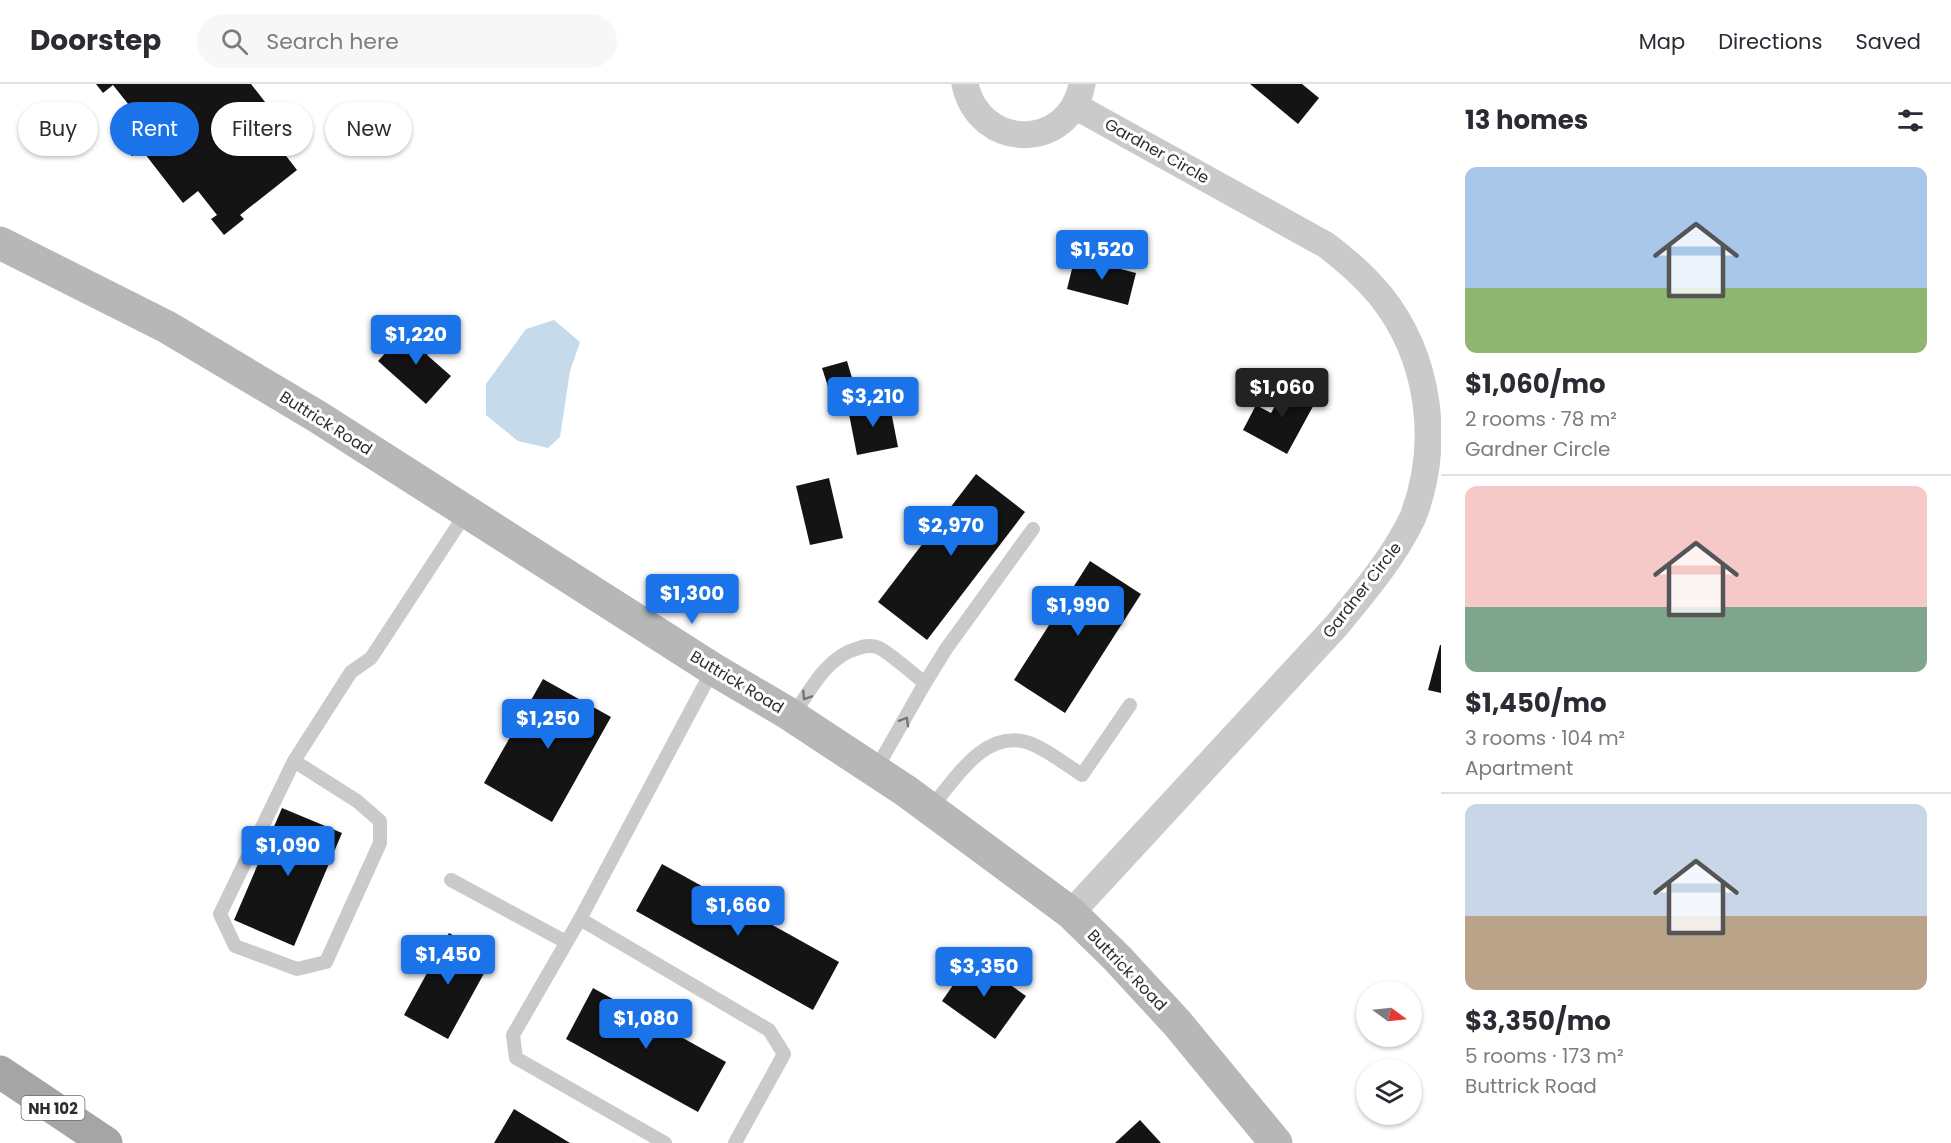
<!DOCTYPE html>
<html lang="en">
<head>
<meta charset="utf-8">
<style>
	body { margin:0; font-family:Poppins,sans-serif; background:#f7f7f7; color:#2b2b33; height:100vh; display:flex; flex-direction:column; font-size:22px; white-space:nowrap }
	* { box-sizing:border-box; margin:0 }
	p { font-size:20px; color:#7c7c81 }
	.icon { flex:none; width:33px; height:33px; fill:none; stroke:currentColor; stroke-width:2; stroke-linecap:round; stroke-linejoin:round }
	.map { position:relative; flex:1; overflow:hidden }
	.sheet { display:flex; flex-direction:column; background:#fff; width:510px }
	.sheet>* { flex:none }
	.hud { position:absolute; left:18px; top:18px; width:570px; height:54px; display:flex; gap:12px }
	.needle { width:39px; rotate:105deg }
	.tools { position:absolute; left:1356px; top:897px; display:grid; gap:12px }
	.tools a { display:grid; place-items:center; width:66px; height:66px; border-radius:50%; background:#fff; box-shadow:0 2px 4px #0004; font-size:30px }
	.price { position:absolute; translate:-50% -51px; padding:0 14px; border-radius:6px; background:#1a73e8; color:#fff; font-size:20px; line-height:39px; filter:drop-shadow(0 2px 3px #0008) }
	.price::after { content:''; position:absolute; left:50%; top:36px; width:18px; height:14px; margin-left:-9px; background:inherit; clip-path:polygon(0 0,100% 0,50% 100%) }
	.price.selected { background:#222; color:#fff }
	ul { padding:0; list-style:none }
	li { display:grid; align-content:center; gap:12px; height:318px; padding:0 24px }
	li+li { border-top:2px solid #e1e1e2 }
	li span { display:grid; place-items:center; height:186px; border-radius:12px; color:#555 }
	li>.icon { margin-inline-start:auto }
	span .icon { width:108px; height:108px; fill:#fffc; stroke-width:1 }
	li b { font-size:26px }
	h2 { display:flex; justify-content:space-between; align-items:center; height:72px; padding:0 24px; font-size:26px }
	.chip { padding:0 21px; border-radius:27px; background:#fff; box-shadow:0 2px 4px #0004; font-size:21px; line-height:54px }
	.chip.selected { background:#1a73e8; color:#fff }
	header { display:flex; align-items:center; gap:36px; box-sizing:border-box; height:84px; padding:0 30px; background:#fff; border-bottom:2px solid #e1e1e2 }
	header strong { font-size:28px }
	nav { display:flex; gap:33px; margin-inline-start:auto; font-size:21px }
	.search { width:420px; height:54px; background:#f7f7f7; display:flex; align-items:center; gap:15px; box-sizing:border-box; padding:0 21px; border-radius:33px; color:#7c7c81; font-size:22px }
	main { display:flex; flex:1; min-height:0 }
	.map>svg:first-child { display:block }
	.water { fill:#c5daeb }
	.building { fill:#141414 }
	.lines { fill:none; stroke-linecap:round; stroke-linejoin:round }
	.lane { stroke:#cacaca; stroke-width:14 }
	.street { stroke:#cacaca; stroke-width:27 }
	.secondary { stroke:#b7b7b7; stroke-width:33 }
	.primary { stroke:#a5a5a5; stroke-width:33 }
	.oneway { stroke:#747474 }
	.labels { text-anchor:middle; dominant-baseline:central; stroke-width:6; stroke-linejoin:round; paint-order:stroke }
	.shield { fill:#fff; stroke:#6c6c6c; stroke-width:1.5 }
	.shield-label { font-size:15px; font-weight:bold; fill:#2d2d2d }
	.street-label { font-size:16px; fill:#2d2d2d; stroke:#fff }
</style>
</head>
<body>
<header>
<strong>Doorstep</strong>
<div class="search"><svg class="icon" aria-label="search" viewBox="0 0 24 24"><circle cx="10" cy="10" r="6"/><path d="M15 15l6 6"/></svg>Search here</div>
<nav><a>Map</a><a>Directions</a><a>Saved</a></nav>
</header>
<main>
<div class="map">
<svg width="1441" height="1059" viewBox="0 0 1441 1059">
	<rect width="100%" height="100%" fill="#fff"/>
	<polygon class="water" points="554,236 580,258 570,287 560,353 548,364 518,357 486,331 486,300 526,245"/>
	<g class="building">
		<polygon points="96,0 251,0 279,36 266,46 297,86 240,131 244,135 224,151 211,135 217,131 198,107 183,119 145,70 131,72 130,61 119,62 116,42 129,40 127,31 136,30 113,1 103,9"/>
		<polygon points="1250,0 1302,0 1319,14 1298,40"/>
		<polygon points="1075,173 1136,189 1128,221 1067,205"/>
		<polygon points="420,247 436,261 427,271 451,292 426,320 378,277 403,250 411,257"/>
		<polygon points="847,277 855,304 831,312 822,284"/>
		<polygon points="1288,299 1317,315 1287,370 1243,346 1256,321 1271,329"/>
		<polygon points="889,317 898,363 857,371 848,325"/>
		<polygon points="976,390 1025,428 927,556 878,518"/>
		<polygon points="829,394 843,454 810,461 796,402"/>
		<polygon points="1090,477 1141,510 1065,629 1014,596"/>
		<polygon points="1440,561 1441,561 1441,609 1428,606"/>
		<polygon points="543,595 611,633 552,738 484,699"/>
		<polygon points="282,724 342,749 294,862 234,836"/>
		<polygon points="662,780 839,878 813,926 636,827"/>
		<polygon points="449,849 493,873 448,955 404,931"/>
		<polygon points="972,874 1026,912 995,955 942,917"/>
		<polygon points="593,904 726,978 698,1028 566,955"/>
		<polygon points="514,1025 570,1059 494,1059"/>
		<polygon points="1140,1036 1161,1059 1115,1059"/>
	</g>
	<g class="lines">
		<g class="lane">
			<polyline points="925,599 946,565 1033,445"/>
			<path d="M 793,632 C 810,606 827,572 859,564 C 864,562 872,561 877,563 C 888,567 914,591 925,599 L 875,687"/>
			<polyline points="294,677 220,830 235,862 297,885 326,878 380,759 380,737 357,717 294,677 351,588 371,574 466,429"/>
			<path d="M 930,725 C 954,697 983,646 1026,658 C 1042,662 1068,682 1082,691 L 1130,621"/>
			<polyline points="451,796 566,858"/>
			<polyline points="580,835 769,946 784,970 735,1059"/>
			<polyline points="665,1059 516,974 513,951 580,835 713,585"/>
		</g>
		<g class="street">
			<path d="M 965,0 C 979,67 1070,68 1082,0"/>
			<path d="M 1071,829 L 1337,541 C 1365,507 1394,473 1413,433 C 1441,359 1430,273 1380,211 C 1364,192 1346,176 1326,161 L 1075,22"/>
		</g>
		<polyline class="secondary" points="0,159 167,243 318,333 713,585 786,628 906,707 1071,829 1117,874 1177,939 1276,1059"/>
		<polyline class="primary" points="0,988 106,1059"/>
	</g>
	<defs><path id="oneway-chevron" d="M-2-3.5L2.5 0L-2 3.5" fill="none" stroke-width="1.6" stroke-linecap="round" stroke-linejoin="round" transform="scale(1.5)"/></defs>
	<g class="oneway">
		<use href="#oneway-chevron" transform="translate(806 612) rotate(123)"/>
		<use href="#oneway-chevron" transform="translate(905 637) rotate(-60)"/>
	</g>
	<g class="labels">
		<rect class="shield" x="21.5" y="1012" width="63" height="24" rx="4.5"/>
		<g class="shield-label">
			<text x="53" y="1024">NH 102</text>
		</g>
		<g class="street-label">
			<text transform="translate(1157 67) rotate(29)">Gardner Circle</text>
			<text transform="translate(326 339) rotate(32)">Buttrick Road</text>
			<text transform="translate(1362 506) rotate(-52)">Gardner Circle</text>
			<text transform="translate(737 598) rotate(31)">Buttrick Road</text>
			<text transform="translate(1127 886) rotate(46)">Buttrick Road</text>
		</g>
	</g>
</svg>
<div class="tools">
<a><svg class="needle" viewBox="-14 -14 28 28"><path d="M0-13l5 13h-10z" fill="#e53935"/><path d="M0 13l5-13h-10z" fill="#7c7c81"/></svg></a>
<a><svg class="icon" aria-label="layers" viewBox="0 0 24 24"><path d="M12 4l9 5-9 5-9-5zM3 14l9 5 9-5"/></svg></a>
</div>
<b class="price" style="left:1102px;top:197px">$1,520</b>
<b class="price" style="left:416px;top:282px">$1,220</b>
<b class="price selected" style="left:1282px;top:335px">$1,060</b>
<b class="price" style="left:873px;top:344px">$3,210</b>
<b class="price" style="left:951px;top:473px">$2,970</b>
<b class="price" style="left:692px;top:541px">$1,300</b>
<b class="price" style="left:1078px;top:553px">$1,990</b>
<b class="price" style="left:548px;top:666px">$1,250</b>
<b class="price" style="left:288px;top:793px">$1,090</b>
<b class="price" style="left:738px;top:853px">$1,660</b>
<b class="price" style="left:448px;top:902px">$1,450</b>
<b class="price" style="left:984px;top:914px">$3,350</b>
<b class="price" style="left:646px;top:966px">$1,080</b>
<div class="hud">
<a class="chip">Buy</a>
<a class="chip selected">Rent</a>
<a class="chip">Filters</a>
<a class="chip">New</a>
</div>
</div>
<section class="sheet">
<h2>13 homes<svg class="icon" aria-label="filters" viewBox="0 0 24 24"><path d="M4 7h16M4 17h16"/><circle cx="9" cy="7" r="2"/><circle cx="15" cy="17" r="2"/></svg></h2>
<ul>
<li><span style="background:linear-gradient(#a9c7e8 65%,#8fb573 0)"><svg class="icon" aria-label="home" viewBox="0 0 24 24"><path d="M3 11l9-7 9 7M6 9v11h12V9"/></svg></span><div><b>$1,060/mo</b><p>2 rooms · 78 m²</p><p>Gardner Circle</p></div></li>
<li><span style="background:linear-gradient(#f6c9c9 65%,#7fa58c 0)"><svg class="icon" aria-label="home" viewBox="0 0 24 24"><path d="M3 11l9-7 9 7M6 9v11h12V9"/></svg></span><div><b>$1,450/mo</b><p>3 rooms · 104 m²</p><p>Apartment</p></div></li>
<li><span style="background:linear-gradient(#c9d6e8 60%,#b9a48a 0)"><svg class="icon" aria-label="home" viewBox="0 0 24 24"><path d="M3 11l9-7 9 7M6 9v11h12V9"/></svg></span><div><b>$3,350/mo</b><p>5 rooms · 173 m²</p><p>Buttrick Road</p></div></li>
</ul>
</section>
</main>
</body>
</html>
